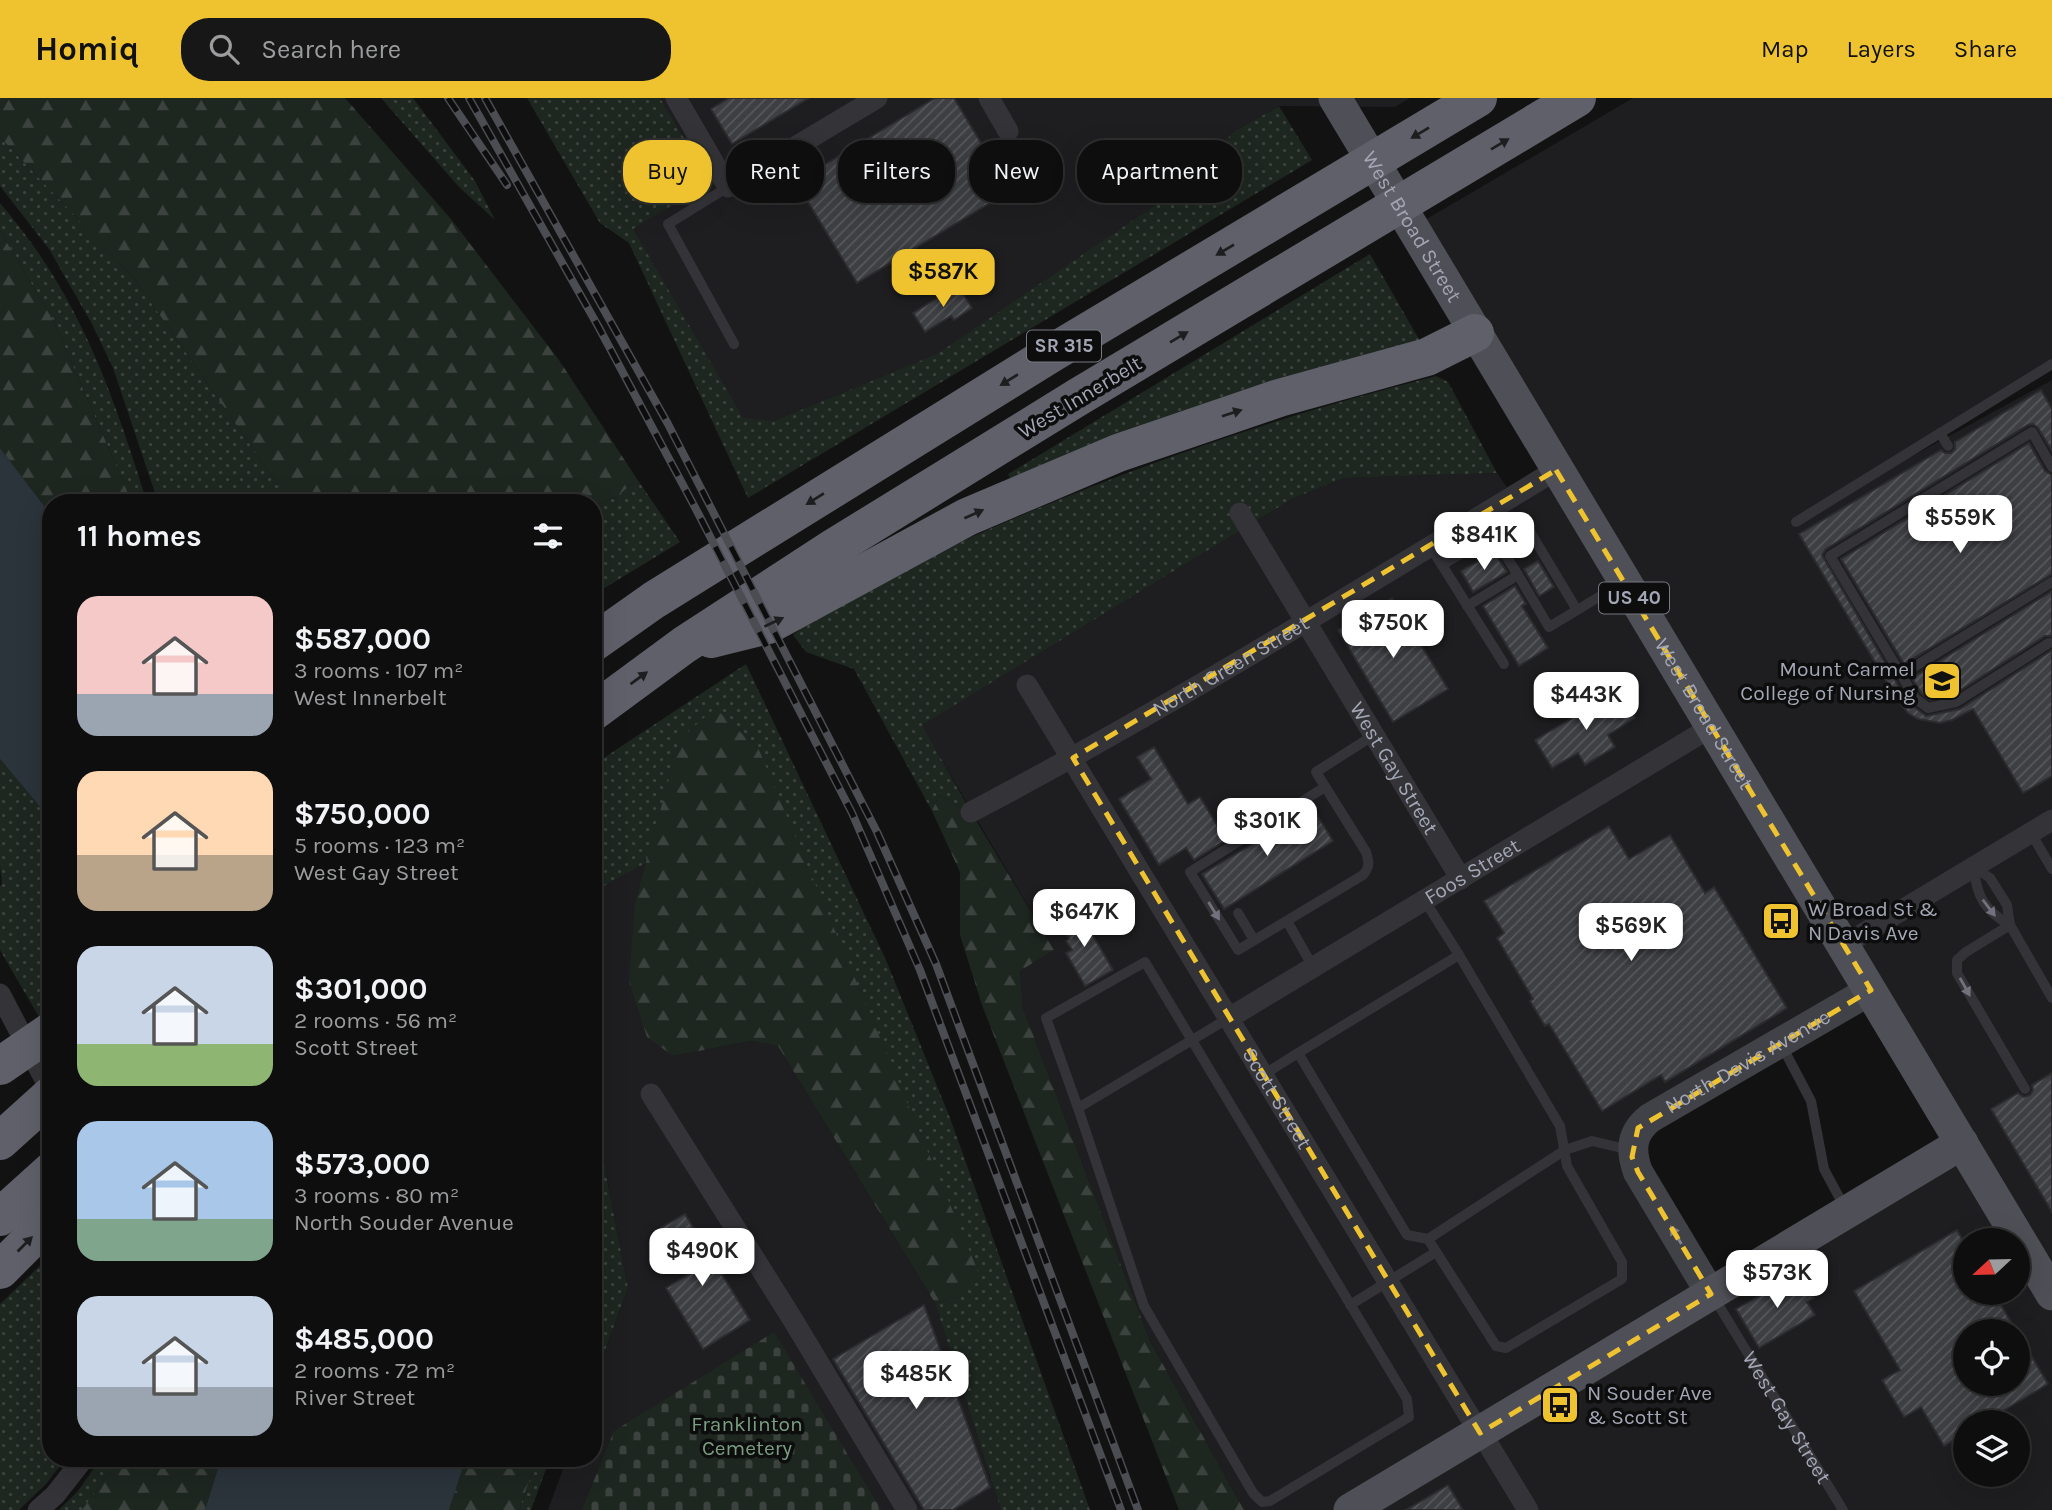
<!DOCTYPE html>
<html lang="en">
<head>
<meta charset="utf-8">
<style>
	body { margin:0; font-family:Karla,sans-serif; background:#171717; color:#f1f3f6; height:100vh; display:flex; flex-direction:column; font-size:26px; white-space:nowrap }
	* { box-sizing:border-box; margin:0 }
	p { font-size:23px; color:#9b9c9e }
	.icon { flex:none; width:38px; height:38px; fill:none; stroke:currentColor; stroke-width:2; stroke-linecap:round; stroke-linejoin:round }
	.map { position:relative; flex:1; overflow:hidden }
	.details { position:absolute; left:42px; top:396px; width:560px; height:973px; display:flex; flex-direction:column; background:#0e0e0e; border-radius:28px; box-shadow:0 7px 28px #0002,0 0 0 2px #2e2e2e }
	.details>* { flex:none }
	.hud { position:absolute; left:623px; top:42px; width:665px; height:63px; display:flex; gap:14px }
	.needle { width:46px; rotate:248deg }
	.buttons { position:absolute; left:1953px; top:1130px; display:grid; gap:14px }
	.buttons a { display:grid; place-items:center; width:77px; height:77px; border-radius:50%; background:#0e0e0e; box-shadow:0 7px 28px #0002,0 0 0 2px #2e2e2e; font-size:35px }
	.price { position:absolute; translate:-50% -60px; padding:0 16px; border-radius:14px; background:#fff; color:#222; font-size:23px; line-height:46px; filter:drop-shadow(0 2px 4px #0008) }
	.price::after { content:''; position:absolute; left:50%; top:42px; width:21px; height:16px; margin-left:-10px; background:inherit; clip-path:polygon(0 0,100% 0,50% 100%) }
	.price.selected { background:#eec32f; color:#111 }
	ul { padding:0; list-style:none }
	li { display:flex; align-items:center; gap:21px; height:175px; padding:0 35px }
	li span { display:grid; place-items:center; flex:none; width:196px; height:140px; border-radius:21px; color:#555 }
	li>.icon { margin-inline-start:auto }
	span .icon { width:84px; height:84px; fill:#fffc; stroke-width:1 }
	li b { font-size:30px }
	h2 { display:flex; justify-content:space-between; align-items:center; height:84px; padding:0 35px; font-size:30px }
	.pill { padding:0 24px; border-radius:28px; background:#0e0e0e; box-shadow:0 7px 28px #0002,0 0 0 2px #2e2e2e; font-size:24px; line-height:63px }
	.pill.selected { background:#eec32f; color:#111 }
	header { display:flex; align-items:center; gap:42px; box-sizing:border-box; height:98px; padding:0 35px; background:#eec32f; color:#111 }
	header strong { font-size:33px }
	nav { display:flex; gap:38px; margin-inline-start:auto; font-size:24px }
	.search { width:490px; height:63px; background:#171717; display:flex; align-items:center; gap:18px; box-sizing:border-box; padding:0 24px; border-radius:28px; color:#9b9c9e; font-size:26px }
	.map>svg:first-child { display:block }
	.built { fill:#1e1e20; fill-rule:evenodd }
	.grass { fill:url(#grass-dots) }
	.forest { fill:url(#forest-firs) }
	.cemetery { fill:url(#cemetery-stones) }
	.water { fill:#2b333b }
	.building { fill:url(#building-hatch); stroke:#2c2c2f; stroke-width:2 }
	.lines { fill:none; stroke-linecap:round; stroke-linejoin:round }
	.lane { stroke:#333338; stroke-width:10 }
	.street { stroke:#333338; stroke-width:21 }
	.secondary { stroke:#414248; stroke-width:30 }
	.primary { stroke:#4f5057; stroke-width:33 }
	.highway { stroke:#5f6069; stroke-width:38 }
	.rail-casing { stroke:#4c4d53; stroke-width:8 }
	.rail { stroke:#0d0d0e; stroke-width:5; stroke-dasharray:16; stroke-linecap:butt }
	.oneway { fill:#1d1e20 }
	.oneway2 { fill:#71727c }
	.oneway3 { fill:#81838e }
	.marked { fill:none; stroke:#eec32f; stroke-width:5; stroke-dasharray:14 9; stroke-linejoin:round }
	.labels { text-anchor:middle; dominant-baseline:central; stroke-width:7; stroke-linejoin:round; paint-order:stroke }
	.shield { fill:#0d0d0e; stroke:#767882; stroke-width:2 }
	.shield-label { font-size:19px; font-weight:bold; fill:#a3a6b4 }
	.street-label { font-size:21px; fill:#a3a6b4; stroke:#0d0d0e }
	.poi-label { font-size:21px; fill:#a3a6b4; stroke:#0d0d0e; text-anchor:start }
	.park-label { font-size:21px; fill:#7a9e81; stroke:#0d0d0e }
</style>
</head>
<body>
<header>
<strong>Homiq</strong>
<div class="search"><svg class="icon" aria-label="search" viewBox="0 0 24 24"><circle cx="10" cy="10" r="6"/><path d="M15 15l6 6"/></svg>Search here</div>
<nav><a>Map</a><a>Layers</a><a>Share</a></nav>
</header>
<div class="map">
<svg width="2052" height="1412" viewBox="0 0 2052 1412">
	<defs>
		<pattern id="grass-dots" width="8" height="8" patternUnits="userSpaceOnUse" patternTransform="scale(1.75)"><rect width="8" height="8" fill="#1e2620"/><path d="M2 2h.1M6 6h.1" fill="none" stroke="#3c423e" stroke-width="1.8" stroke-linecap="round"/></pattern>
		<pattern id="forest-firs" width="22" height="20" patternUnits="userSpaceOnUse" patternTransform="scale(1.75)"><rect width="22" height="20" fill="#1e2620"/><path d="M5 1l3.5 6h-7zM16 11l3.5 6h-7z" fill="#3c423e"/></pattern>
		<pattern id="cemetery-stones" width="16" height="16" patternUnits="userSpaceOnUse" patternTransform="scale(1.75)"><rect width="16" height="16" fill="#1e2620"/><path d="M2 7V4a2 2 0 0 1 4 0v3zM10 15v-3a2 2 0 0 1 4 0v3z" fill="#3c423e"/></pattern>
		<pattern id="building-hatch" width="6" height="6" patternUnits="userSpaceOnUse" patternTransform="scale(1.75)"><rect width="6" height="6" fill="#3e3f43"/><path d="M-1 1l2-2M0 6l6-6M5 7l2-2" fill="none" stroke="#57585c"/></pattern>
	</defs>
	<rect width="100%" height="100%" fill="#121213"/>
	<g class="built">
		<polygon points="660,0 1410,0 1395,9 1279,8 1232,35 1199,77 938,256 774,323 743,321 632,131 709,84"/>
		<path d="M 1633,0 L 2052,0 L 2052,266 L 1850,392 L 2052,282 L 2052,1412 L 1244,1412 L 1150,1243 L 1023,910 L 1020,873 L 1054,852 L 921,627 L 1292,401 L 1344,380 L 1497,375 L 1513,398 L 1556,372 L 1413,129 ZM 1871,892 L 1962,1045 L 1711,1195 L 1633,1043 ZM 1965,1143 L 2018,1143 L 2018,1195 L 1965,1195 ZM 1965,1234 L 2018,1234 L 2018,1286 L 1965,1286 ZM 1965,1325 L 2018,1325 L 2018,1377 L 1965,1377 Z"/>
		<polygon points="646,765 635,804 673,958 751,943 778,948 935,1205 1001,1412 548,1412 567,1360 593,1360 593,1286 628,1190 593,1009 593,794"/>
	</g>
	<g class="grass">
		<polygon points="381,0 413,0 475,83 495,122 459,89"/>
		<polygon points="527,0 660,0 710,84 633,131 743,320 774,323 937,256 1199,77 1232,35 1279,8 1312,62 748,400 629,145 600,125"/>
		<polygon points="0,39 134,180 290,404 158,404 113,270 92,226 49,151 0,88"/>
		<path d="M 0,105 C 79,197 111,290 147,404 L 132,404 L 53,222 L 0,133 Z"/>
		<polygon points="1370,156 1420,243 1014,388 1008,376"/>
		<path d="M 1436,278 L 1448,284 L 1497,375 L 1344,380 L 1292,401 L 922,627 L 971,714 L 939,697 L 932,713 L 854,571 L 806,554 L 793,537 L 809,524 C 864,495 918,463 974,438 C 1124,371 1278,318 1436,278 Z"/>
		<polygon points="637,381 680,444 593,497 593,408 618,398"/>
		<polygon points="746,566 886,862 950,1020 1090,1412 1001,1412 935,1205 959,1199 716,610 680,642 646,765 593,794 593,667"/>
		<polygon points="0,661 51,722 51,911 39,919 0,852 0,788 2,786 0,768"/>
		<polygon points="593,1009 628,1190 596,1277 593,1209"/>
		<polygon points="51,1157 51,1360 66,1360 46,1386 19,1412 0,1412 0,1206"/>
		<polygon points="101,1360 121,1360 82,1412 59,1412 78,1393"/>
		<polygon points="537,1360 550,1360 531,1412 519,1412"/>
	</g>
	<g class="forest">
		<polygon points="0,0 345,0 451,121 559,262 637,381 618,398 593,408 593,404 290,404 134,180 0,39"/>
		<polygon points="0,133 53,222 132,404 51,404 51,417 0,350"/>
		<polygon points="715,610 759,652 978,1173 959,1199 935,1205 778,948 751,943 673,958 647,939 629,884 635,804 680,641"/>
		<polygon points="939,697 971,714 1054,852 1020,873 1023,910 1150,1243 1244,1412 1179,1412 982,907 960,837 960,774 932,713"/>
		<polygon points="121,1360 221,1360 205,1412 82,1412"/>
		<polygon points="466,1360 537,1360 519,1412 449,1412"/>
	</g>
	<polygon class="cemetery" points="774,1234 881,1412 582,1412 614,1333"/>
	<g class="water">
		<polygon points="0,350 51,417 51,722 0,661"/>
		<polygon points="221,1360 466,1360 449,1412 205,1412"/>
	</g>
	<g class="building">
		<polygon points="729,0 809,0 732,46 711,11"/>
		<polygon points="935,0 954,0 1010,93 857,185 796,84"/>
		<polygon points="958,187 972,210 954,222 951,218 925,234 913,215"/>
		<polygon points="2041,292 2052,311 2052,353 2038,330 2033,326 2028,327 1826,451 1822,457 1908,604 1926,618 1960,611 2052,552 2052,678 2023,695 1973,611 1952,622 1940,625 1918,621 1908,615 1898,603 1799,436 1941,352 1945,355 1951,355 1955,351 1955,344"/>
		<polygon points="2029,345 2045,373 2052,377 2052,476 1904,566 1841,461"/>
		<polygon points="1494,454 1507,474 1473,494 1461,473"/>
		<polygon points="1538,463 1554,489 1539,498 1524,471"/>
		<polygon points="1515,488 1526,506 1522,508 1548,550 1519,568 1483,508"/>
		<polygon points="2052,493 2052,538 2045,538 1953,597 1930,602 1921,595 1912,580"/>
		<polygon points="1392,500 1448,591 1393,624 1338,532"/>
		<polygon points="1618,593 1635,620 1608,637 1615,649 1585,667 1578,655 1552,670 1535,642"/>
		<polygon points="1154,649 1188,706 1200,699 1226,742 1194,762 1186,750 1159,767 1119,701 1151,681 1137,659"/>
		<polygon points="1313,710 1333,743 1224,811 1202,776"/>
		<polygon points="1609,728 1629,761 1670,737 1705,795 1714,789 1787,910 1665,984 1661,977 1602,1013 1549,926 1545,928 1530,903 1533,901 1497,840 1504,835 1484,803"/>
		<polygon points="1077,810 1113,872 1085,888 1066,855 1072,852 1066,843 1069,841 1058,820"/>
		<polygon points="2052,975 2052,1114 1991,1011 2018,995 2024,999 2030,997 2033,992 2032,987"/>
		<polygon points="685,1116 750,1222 703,1251 666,1190 689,1176 662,1129"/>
		<polygon points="1957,1132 1965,1146 1965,1195 1994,1195 2017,1234 1965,1234 1965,1286 2018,1286 2018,1235 2048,1286 1983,1325 1965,1325 1965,1335 1944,1348 1921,1309 1904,1319 1882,1282 1900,1272 1854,1193"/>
		<polygon points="1799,1175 1814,1200 1807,1204 1815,1217 1759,1250 1736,1211"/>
		<polygon points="924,1207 990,1389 953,1412 924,1412 833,1261"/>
		<polygon points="1448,1387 1463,1412 1406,1412"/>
	</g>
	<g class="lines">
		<g class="lane">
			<polyline points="728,89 668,126 734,246"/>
			<polyline points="1940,335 1948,348"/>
			<polyline points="1796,424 2052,266"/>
			<polyline points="1493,437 1506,430 1529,432 1577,512"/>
			<polyline points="1430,448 1504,566"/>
			<polyline points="1442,467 1493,437 1518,477 1467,508"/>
			<polyline points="1518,477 1549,529 1622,485"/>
			<polyline points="2049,545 1956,604 1928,610 1915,600 1830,458 2032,334 2052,369"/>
			<polyline points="1901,577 2052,484"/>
			<path d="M 1325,689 L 1190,774 L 1238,852 L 1363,777 C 1370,769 1369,764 1366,754 L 1316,674 L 1374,637"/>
			<polyline points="2031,735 2052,771"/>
			<polyline points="1425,803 1459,857"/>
			<polyline points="1238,815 1254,842"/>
			<polyline points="1287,823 1313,869"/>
			<path d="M 2010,827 C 1985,813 1976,798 1974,769 L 1990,780 L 2007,807 L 2010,827 L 2052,900"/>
			<polyline points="2010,827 1966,854 1957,862 1957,875 2025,991"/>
			<polygon points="1459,857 1560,1028 1567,1068 1622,1164 1622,1181 1506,1250 1496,1248 1428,1141 1407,1137 1298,955"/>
			<polyline points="1781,946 1811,1003 1824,1071 1846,1112"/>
			<polyline points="1263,977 1298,955"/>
			<polyline points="1078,1010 1046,920 1145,864 1407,1301 1409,1319 1270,1403 1262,1404 1253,1395 1144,1208 1078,1010 1229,920"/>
			<polyline points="1428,1141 1565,1052 1592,1043 1630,1052"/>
			<path id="s1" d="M 1713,1198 L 1843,1412"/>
			<polyline points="1350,1207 1436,1154"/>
		</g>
		<g class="street">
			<polyline points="676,0 728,89 877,0"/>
			<polyline points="989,0 1008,33"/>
			<path id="s2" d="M 1240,415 L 1461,781"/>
			<path id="s3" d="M 1027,587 L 1468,1316 L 1485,1341 L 1528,1412"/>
			<path id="s4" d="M 971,714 C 1171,609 1363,489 1556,372"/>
			<polyline points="1844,847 2052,722"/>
			<polyline points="0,896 51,993"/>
			<path id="s5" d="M 1229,920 L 1713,628"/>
			<polyline points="651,996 793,1222 907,1412"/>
			<polyline points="38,1412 55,1397 84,1360"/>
		</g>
		<path class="secondary" id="s6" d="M 1711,1196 L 1638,1074 C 1630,1052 1631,1035 1650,1020 L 1871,892"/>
		<g class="primary">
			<path id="s7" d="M 1335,0 L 2052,1196"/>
			<polyline points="1350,1412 1962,1045"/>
		</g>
		<g class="highway">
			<polyline points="711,541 768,527 967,419 1118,355 1279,300 1427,259 1475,235"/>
			<polyline points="593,545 654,502 1052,255 1478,0"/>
			<polyline points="593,614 684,547 833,450 1078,299 1577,0"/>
			<polyline points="0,968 51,933"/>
			<polyline points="0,1043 51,997"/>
			<polyline points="0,1119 51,1073"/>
			<polyline points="0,1172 51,1121"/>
		</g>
		<defs>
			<g id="rail">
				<polyline points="448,0 507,87"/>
				<polyline points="469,0 598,228 698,415 852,715 920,872 1121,1412"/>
				<polyline points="485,0 668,326 877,734 936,866 1138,1412"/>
			</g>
		</defs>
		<use href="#rail" class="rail-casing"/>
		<use href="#rail" class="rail"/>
	</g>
	<defs><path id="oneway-solid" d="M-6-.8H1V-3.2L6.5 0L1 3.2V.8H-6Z" transform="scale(1.75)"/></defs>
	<g class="oneway">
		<use href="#oneway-solid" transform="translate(1420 35) rotate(149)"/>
		<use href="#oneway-solid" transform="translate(1500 46) rotate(-31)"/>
		<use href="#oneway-solid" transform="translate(1225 152) rotate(149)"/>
		<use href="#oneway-solid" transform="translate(1179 239) rotate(-31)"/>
		<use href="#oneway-solid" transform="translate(1009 282) rotate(148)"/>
		<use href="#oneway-solid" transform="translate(1232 315) rotate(-18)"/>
		<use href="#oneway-solid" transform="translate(815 401) rotate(148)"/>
		<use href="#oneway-solid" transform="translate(974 416) rotate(-24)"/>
		<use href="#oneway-solid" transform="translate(774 524) rotate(-25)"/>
		<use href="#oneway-solid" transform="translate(639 580) rotate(-36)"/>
		<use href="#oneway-solid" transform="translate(25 1146) rotate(-45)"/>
	</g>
	<g class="oneway2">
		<use href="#oneway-solid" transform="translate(1989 810) rotate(53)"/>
		<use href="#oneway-solid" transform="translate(1214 813) rotate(58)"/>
		<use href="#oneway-solid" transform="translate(1965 889) rotate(61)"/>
	</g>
	<use class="oneway3" href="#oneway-solid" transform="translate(1676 1137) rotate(-121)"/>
	<path class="marked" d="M 1556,372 L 1871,892 L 1638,1030 L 1632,1059 L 1638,1074 L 1711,1196 L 1480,1335 L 1073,660 Z"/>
	<defs>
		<symbol id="university-square" viewBox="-11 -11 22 22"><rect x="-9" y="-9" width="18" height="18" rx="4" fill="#eec32f" stroke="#0d0d0e"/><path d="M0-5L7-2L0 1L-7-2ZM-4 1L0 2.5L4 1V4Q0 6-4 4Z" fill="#111"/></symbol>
		<symbol id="bus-square" viewBox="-11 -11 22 22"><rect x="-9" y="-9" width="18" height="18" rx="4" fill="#eec32f" stroke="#0d0d0e"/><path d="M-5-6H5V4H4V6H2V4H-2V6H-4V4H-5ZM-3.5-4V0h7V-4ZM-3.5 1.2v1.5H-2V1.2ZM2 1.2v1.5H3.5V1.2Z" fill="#111"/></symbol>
	</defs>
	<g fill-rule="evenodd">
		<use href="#university-square" x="1920" y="561" width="44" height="44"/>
		<use href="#bus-square" x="1759" y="801" width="44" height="44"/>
		<use href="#bus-square" x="1538" y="1285" width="44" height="44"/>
	</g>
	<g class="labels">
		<g class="shield">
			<rect x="1027" y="232.5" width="74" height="31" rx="5"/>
			<rect x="1599" y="484.5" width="70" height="31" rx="5"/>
		</g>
		<g class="shield-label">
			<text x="1064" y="248">SR 315</text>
			<text x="1634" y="500">US 40</text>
		</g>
		<g class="street-label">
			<text stroke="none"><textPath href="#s7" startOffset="150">West Broad Street</textPath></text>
			<text transform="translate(1080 299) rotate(-31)">West Innerbelt</text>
			<text stroke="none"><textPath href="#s4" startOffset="298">North Green Street</textPath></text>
			<text stroke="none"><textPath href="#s7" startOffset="718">West Broad Street</textPath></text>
			<text stroke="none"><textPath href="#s2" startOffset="298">West Gay Street</textPath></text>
			<text stroke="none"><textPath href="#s5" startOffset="284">Foos Street</textPath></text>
			<text stroke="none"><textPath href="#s6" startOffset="315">North Davis Avenue</textPath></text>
			<text stroke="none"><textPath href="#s3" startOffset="483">Scott Street</textPath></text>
			<text stroke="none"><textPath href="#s1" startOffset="142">West Gay Street</textPath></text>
		</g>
		<g class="poi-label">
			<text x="1915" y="571" text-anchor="end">Mount Carmel<tspan x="1915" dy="24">College of Nursing</tspan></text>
			<text x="1808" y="811">W Broad St &amp;<tspan x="1808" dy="24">N Davis Ave</tspan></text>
			<text x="1587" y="1295">N Souder Ave<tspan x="1587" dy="24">&amp; Scott St</tspan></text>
		</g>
		<g class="park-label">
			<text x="747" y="1326">Franklinton<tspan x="747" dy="24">Cemetery</tspan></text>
		</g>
	</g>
</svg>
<div class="buttons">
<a><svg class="needle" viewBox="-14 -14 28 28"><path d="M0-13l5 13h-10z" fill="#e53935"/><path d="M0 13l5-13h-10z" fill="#9b9c9e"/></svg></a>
<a><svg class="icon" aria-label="locate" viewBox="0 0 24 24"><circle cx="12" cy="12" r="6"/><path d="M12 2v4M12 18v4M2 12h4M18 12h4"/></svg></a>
<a><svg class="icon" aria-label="layers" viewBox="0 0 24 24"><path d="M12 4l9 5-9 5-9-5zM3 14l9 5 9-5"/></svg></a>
</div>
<b class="price selected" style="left:943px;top:211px">$587K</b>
<b class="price" style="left:1960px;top:457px">$559K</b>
<b class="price" style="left:1484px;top:474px">$841K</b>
<b class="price" style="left:1393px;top:562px">$750K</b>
<b class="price" style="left:1586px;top:634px">$443K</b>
<b class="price" style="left:1267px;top:760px">$301K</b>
<b class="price" style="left:1084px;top:851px">$647K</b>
<b class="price" style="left:1631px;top:865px">$569K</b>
<b class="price" style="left:702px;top:1190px">$490K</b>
<b class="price" style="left:1777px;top:1212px">$573K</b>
<b class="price" style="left:916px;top:1313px">$485K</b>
<div class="hud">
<a class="pill selected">Buy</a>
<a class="pill">Rent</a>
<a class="pill">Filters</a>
<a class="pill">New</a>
<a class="pill">Apartment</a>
</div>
<section class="details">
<h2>11 homes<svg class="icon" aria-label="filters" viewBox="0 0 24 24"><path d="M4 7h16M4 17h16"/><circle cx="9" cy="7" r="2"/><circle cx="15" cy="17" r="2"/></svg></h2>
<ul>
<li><span style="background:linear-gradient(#f6c9c9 70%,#9aa5b1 0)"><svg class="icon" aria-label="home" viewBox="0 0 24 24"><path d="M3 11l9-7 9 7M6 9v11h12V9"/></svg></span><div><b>$587,000</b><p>3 rooms · 107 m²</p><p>West Innerbelt</p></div></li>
<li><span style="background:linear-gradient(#ffd9b3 60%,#b9a48a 0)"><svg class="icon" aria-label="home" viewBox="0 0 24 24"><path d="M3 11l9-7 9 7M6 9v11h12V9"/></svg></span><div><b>$750,000</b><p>5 rooms · 123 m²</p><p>West Gay Street</p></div></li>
<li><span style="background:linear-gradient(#c9d6e8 70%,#8fb573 0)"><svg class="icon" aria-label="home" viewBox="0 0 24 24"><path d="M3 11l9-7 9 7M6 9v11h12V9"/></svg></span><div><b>$301,000</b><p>2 rooms · 56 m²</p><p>Scott Street</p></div></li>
<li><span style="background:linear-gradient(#a9c7e8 70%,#7fa58c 0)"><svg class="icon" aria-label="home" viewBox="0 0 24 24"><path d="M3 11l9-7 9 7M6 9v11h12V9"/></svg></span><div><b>$573,000</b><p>3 rooms · 80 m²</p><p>North Souder Avenue</p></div></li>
<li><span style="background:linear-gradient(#c9d6e8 65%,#9aa5b1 0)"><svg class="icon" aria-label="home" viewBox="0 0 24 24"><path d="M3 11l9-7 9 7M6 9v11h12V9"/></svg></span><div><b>$485,000</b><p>2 rooms · 72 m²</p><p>River Street</p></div></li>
</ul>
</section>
</div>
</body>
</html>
